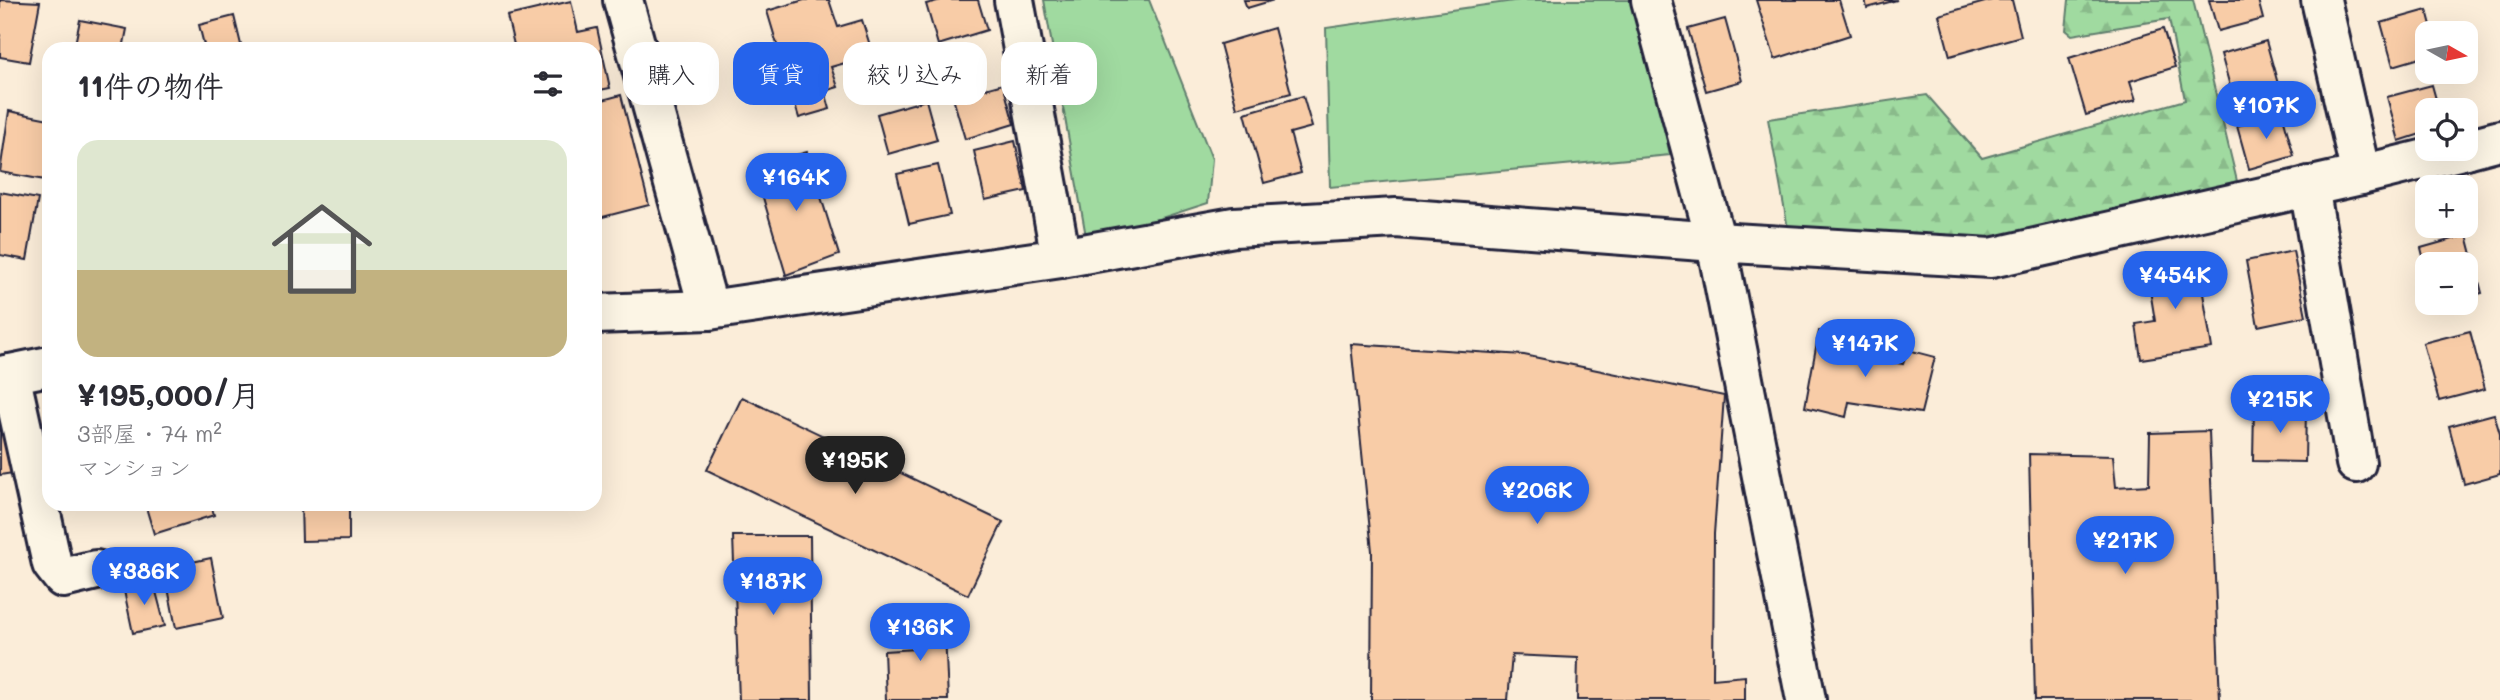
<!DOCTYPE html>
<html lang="ja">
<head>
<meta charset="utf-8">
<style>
	body { margin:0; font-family:Mali,"Klee One",sans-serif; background:#f2f2f3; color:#2b2b33; height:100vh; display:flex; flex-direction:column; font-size:26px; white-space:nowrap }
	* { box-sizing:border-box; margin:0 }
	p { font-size:23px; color:#7c7c81 }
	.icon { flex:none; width:38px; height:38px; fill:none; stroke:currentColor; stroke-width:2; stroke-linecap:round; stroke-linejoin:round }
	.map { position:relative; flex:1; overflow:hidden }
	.panel { position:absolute; left:42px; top:42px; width:560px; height:469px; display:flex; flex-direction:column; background:#fff; border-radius:21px; box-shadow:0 7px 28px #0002 }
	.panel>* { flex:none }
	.hud { position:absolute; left:623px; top:42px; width:665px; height:63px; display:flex; gap:14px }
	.needle { width:46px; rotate:99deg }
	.controls { position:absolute; left:2415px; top:21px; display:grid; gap:14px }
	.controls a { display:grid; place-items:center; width:63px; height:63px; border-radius:14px; background:#fff; box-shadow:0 7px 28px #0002; font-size:35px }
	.price { position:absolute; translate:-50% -60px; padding:0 16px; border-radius:24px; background:#2563eb; color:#fff; font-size:23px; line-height:46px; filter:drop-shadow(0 2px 4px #0008) }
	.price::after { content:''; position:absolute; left:50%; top:42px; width:21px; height:16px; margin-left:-10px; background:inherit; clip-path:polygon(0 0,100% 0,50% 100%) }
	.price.on { background:#222; color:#fff }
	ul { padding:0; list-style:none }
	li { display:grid; align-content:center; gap:14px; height:371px; padding:0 35px }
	li span { display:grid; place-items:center; height:217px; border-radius:21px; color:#555 }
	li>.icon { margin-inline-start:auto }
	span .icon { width:126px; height:126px; fill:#fffc; stroke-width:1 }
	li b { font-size:30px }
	h2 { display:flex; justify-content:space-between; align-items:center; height:84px; padding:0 35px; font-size:30px }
	.tag { padding:0 24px; border-radius:21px; background:#fff; box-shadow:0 7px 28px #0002; font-size:24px; line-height:63px }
	.tag.on { background:#2563eb; color:#fff }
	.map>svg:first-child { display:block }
	.grass { fill:#a0daa0; stroke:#617e6e; stroke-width:2 }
	.forest { fill:url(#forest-firs); stroke:#617e6e; stroke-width:2 }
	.building { fill:#f8cca7; stroke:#22223b; stroke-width:2 }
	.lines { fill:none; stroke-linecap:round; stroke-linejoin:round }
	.minor-casing { stroke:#22223b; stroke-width:44 }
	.minor { stroke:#fcf5e5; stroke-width:38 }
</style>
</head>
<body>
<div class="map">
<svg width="2500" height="700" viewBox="0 0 2500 700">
	<defs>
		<pattern id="forest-firs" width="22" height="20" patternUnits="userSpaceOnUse" patternTransform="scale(1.75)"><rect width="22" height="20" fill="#a0daa0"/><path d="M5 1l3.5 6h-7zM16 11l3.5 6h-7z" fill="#8abb8b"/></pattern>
	</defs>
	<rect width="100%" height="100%" fill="#fbedd9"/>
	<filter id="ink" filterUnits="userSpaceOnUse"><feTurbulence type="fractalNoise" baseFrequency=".0143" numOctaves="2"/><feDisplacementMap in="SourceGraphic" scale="14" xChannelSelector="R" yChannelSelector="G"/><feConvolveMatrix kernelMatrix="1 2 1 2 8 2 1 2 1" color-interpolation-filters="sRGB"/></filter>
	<g filter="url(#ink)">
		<g class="grass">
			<polygon points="1044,0 1149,0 1212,159 1208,203 1087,242"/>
			<polygon points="1520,0 1638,0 1670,155 1330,187 1326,28"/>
		</g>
		<polygon class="forest" points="2069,0 2193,0 2237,181 2069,231 1975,239 1789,234 1768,119 1927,95 1982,158 2185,100 2169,19 2072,35 2066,30"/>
		<g class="building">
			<polygon points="0,0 40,2 29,62 0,57"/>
			<polygon points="804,0 829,0 838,27 862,20 873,55 831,67 838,87 825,91 830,109 799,118 767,11"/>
			<polygon points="941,0 978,0 987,30 938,45 926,4"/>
			<polygon points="1244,0 1274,0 1247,8"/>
			<polygon points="1756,0 1839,0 1850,35 1775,59"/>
			<polygon points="1865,0 1897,0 1867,8"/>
			<polygon points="1992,0 2012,0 2021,36 1950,56 1939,15"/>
			<polygon points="2209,0 2258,0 2263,19 2218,31"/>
			<polygon points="571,1 578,32 597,28 610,88 595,91 595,49 515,49 507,16"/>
			<polygon points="2427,10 2433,33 2427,33 2427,56 2393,66 2381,23"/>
			<polygon points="234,16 242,49 205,49 199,25"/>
			<polygon points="1725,19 1742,81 1706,91 1688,29"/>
			<polygon points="80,20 127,29 123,49 74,49"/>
			<polygon points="1274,28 1291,93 1237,108 1220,44"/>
			<polygon points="2163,29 2175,67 2130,81 2136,100 2086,115 2069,58"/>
			<polygon points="2266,41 2278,84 2233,97 2221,54"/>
			<polygon points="1003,84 1014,124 965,139 953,98"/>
			<polygon points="2432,85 2439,110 2427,110 2427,132 2399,141 2387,97"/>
			<polygon points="621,95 649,205 595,219 595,102"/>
			<polygon points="1303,96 1312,127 1290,133 1301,173 1264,183 1245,113"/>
			<polygon points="926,100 937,140 888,154 877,114"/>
			<polygon points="9,111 49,119 49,158 45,180 0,172"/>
			<polygon points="2282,113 2294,156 2249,169 2237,126"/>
			<polygon points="1015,141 1026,191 985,200 974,151"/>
			<polygon points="807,152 839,255 786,275 754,167"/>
			<polygon points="938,165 950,215 909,224 897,174"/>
			<polygon points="0,192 38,199 27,260 0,255"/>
			<polygon points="2467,235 2482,293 2466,297 2466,264 2427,264 2427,272 2421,248"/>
			<polygon points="2293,251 2306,316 2258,326 2246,261"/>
			<polygon points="2197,257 2212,348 2141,359 2136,324 2155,321 2146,265"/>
			<polygon points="1819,331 1855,336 1848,354 1903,364 1908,350 1935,357 1921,413 1849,402 1846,417 1805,407"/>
			<polygon points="2470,331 2485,389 2439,401 2423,343"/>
			<polygon points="1351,344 1524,355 1724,396 1714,534 1713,679 1745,676 1745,700 1577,700 1578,658 1512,655 1508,700 1371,700 1372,551"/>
			<polygon points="742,397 1003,522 968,595 707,470"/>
			<polygon points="2254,407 2306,408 2305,462 2253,461"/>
			<polygon points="2494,414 2500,434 2500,474 2464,484 2449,426"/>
			<polygon points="5,427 13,473 0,475 0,428"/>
			<polygon points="2209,431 2220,700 2035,700 2029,454 2113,456 2116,487 2149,485 2150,433"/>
			<polygon points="145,504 211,504 214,515 154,534"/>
			<polygon points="301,504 349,504 349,540 302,541"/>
			<polygon points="733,536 810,536 812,700 739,700"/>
			<polygon points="211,558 223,618 176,628 164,568"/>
			<polygon points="153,580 165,626 133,633 123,586"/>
			<polygon points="944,610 948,700 886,700 884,651 915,649 914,612"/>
		</g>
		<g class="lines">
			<defs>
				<g id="minor">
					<polyline points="623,0 709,310"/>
					<polyline points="1014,0 1061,258"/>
					<polyline points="1651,0 1716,242 1806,700"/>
					<polyline points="2321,0 2361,175"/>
					<polyline points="2466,149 2500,140"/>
					<polyline points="2309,186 2356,463"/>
					<polyline points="595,314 709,310 1061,258 1234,227 1396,218 1716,242 1991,258 2361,175 2466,149"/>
					<polyline points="10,374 52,564 63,578 96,570"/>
					<polyline points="0,376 49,366"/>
				</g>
			</defs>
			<use href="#minor" class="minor-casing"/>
			<use href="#minor" class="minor"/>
		</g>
	</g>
</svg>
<div class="controls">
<a><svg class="needle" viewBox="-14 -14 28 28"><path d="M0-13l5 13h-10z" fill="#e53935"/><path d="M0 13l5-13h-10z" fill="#7c7c81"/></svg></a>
<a><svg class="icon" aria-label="locate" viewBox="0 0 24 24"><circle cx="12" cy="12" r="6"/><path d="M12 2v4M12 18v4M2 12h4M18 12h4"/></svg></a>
<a>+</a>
<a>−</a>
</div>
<b class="price" style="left:2266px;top:141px">¥107K</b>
<b class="price" style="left:796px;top:213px">¥164K</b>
<b class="price" style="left:2175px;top:311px">¥454K</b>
<b class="price" style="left:1865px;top:379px">¥147K</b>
<b class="price" style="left:2280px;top:435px">¥215K</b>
<b class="price on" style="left:855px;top:496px">¥195K</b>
<b class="price" style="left:1537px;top:526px">¥206K</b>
<b class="price" style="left:2125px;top:576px">¥217K</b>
<b class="price" style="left:144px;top:607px">¥386K</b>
<b class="price" style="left:773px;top:617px">¥187K</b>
<b class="price" style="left:920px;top:663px">¥136K</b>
<div class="hud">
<a class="tag">購入</a>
<a class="tag on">賃貸</a>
<a class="tag">絞り込み</a>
<a class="tag">新着</a>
</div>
<section class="panel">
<h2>11件の物件<svg class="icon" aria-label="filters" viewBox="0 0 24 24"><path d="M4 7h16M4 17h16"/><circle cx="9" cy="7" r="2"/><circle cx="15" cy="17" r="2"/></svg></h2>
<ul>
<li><span style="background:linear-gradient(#dfe7d0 60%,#c2b280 0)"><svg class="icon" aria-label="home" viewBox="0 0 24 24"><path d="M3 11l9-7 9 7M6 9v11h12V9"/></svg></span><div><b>¥195,000/月</b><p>3部屋 · 74 m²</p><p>マンション</p></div></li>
</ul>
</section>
</div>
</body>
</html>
